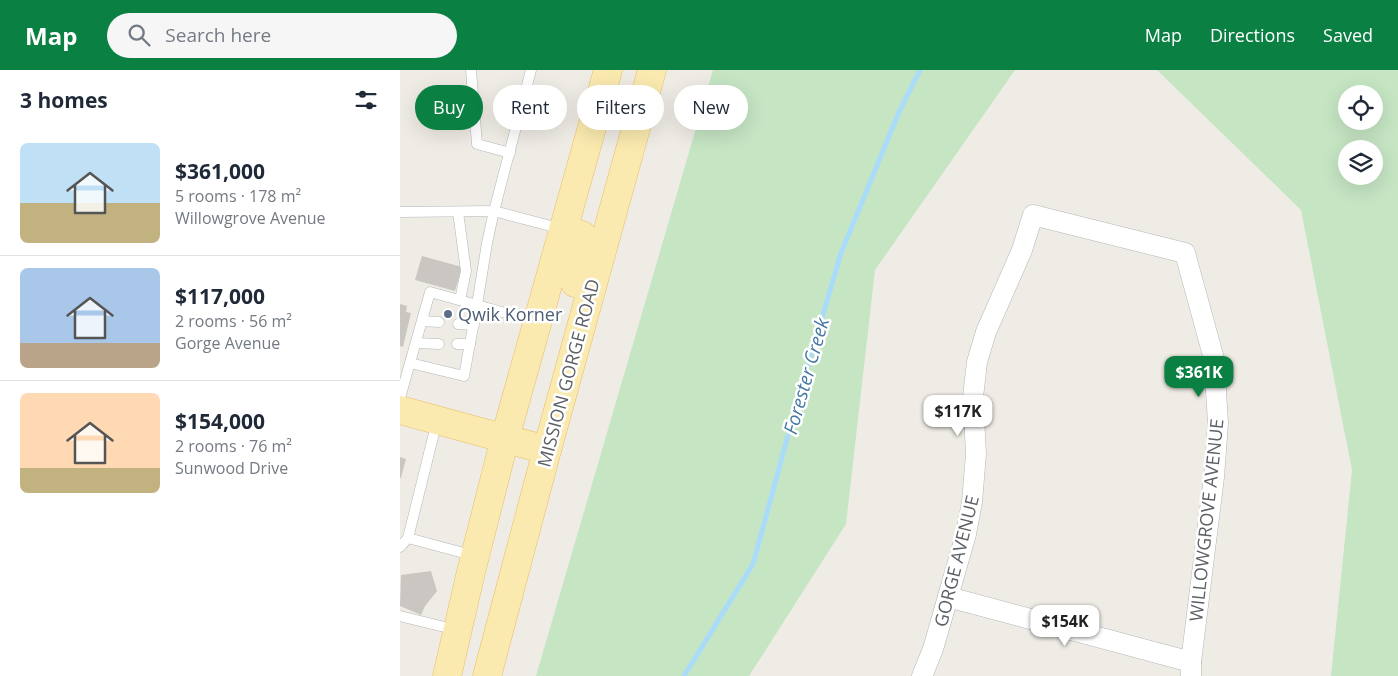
<!DOCTYPE html>
<html lang="en">
<head>
<meta charset="utf-8">
<style>
	body { margin:0; font-family:"Open Sans",sans-serif; background:#f6f6f7; color:#1f2937; height:100vh; display:flex; flex-direction:column; font-size:19px; white-space:nowrap }
	* { box-sizing:border-box; margin:0 }
	p { font-size:16px; color:#747a83 }
	.icon { flex:none; width:28px; height:28px; fill:none; stroke:currentColor; stroke-width:2; stroke-linecap:round; stroke-linejoin:round }
	.map { position:relative; flex:1; overflow:hidden }
	.panel { display:flex; flex-direction:column; background:#fff; width:400px }
	.panel>* { flex:none }
	.hud { position:absolute; left:15px; top:15px; width:475px; height:45px; display:flex; gap:10px }
	.tools { position:absolute; left:938px; top:15px; display:grid; gap:10px }
	.tools a { display:grid; place-items:center; width:45px; height:45px; border-radius:50%; background:#fff; box-shadow:0 5px 20px #0002; font-size:25px }
	.price { position:absolute; translate:-50% -42px; padding:0 11px; border-radius:10px; background:#fff; color:#222; font-size:16px; line-height:32px; filter:drop-shadow(0 1px 2px #0008) }
	.price::after { content:''; position:absolute; left:50%; top:30px; width:15px; height:11px; margin-left:-8px; background:inherit; clip-path:polygon(0 0,100% 0,50% 100%) }
	.price.on { background:#0b8043; color:#fff }
	ul { padding:0; list-style:none }
	li { display:flex; align-items:center; gap:15px; height:125px; padding:0 20px }
	li+li { border-top:1px solid #e0e1e3 }
	li span { display:grid; place-items:center; flex:none; width:140px; height:100px; border-radius:8px; color:#555 }
	li>.icon { margin-inline-start:auto }
	span .icon { width:60px; height:60px; fill:#fffc; stroke-width:1 }
	li b { font-size:21px }
	h2 { display:flex; justify-content:space-between; align-items:center; height:60px; padding:0 20px; font-size:21px }
	.tag { padding:0 18px; border-radius:22px; background:#fff; box-shadow:0 5px 20px #0002; font-size:18px; line-height:45px }
	.tag.on { background:#0b8043; color:#fff }
	header { display:flex; align-items:center; gap:30px; box-sizing:border-box; height:70px; padding:0 25px; background:#0b8043; color:#fff }
	header strong { font-size:24px }
	nav { display:flex; gap:28px; margin-inline-start:auto; font-size:18px }
	.search { width:350px; height:45px; background:#f6f6f7; display:flex; align-items:center; gap:12px; box-sizing:border-box; padding:0 18px; border-radius:28px; color:#747a83; font-size:19px }
	main { display:flex; flex:1; min-height:0 }
	.map>svg:first-child { display:block }
	.green { fill:#c5e5c3; fill-rule:evenodd }
	.lines { fill:none; stroke-linecap:round; stroke-linejoin:round }
	.stream { stroke:#aadcfa; stroke-width:5 }
	.building { fill:#cac7c2 }
	.lane-casing { stroke:#b3b6b9; stroke-width:11 }
	.street-casing { stroke:#b3b6b9; stroke-width:21 }
	.primary-casing { stroke:#eabc64; stroke-width:29 }
	.lane { stroke:#fff; stroke-width:10 }
	.street { stroke:#fff; stroke-width:20 }
	.primary { stroke:#faeaaf; stroke-width:28 }
	.service-dot { fill:#5c6f8a; stroke:#fff; stroke-width:2 }
	.labels { text-anchor:middle; dominant-baseline:central; stroke-width:5; stroke-linejoin:round; paint-order:stroke }
	.service-label { font-size:18px; fill:#4e5e75; stroke:#fff; text-anchor:start }
	.street-label { font-size:18px; fill:#5d6165; stroke:#fff }
	.water-label { font-size:19px; font-style:italic; fill:#4478a3; stroke:#fff }
</style>
</head>
<body>
<header>
<strong>Map</strong>
<div class="search"><svg class="icon" aria-label="search" viewBox="0 0 24 24"><circle cx="10" cy="10" r="6"/><path d="M15 15l6 6"/></svg>Search here</div>
<nav><a>Map</a><a>Directions</a><a>Saved</a></nav>
</header>
<main>
<section class="panel">
<h2>3 homes<svg class="icon" aria-label="filters" viewBox="0 0 24 24"><path d="M4 7h16M4 17h16"/><circle cx="9" cy="7" r="2"/><circle cx="15" cy="17" r="2"/></svg></h2>
<ul>
<li><span style="background:linear-gradient(#bfe0f5 60%,#c2b280 0)"><svg class="icon" aria-label="home" viewBox="0 0 24 24"><path d="M3 11l9-7 9 7M6 9v11h12V9"/></svg></span><div><b>$361,000</b><p>5 rooms · 178 m²</p><p>Willowgrove Avenue</p></div></li>
<li><span style="background:linear-gradient(#a9c7e8 75%,#b9a48a 0)"><svg class="icon" aria-label="home" viewBox="0 0 24 24"><path d="M3 11l9-7 9 7M6 9v11h12V9"/></svg></span><div><b>$117,000</b><p>2 rooms · 56 m²</p><p>Gorge Avenue</p></div></li>
<li><span style="background:linear-gradient(#ffd9b3 75%,#c2b280 0)"><svg class="icon" aria-label="home" viewBox="0 0 24 24"><path d="M3 11l9-7 9 7M6 9v11h12V9"/></svg></span><div><b>$154,000</b><p>2 rooms · 76 m²</p><p>Sunwood Drive</p></div></li>
</ul>
</section>
<div class="map">
<svg width="998" height="606" viewBox="0 0 998 606">
	<rect width="100%" height="100%" fill="#efece5"/>
	<g class="green">
		<polygon points="313,0 615,0 475,200 446,454 349,606 136,606"/>
		<path d="M 757,0 L 998,0 L 998,606 L 931,606 L 952,400 L 901,140 ZM 946,24 L 974,24 L 974,51 L 946,51 ZM 946,79 L 974,79 L 974,106 L 946,106 Z"/>
	</g>
	<g class="lines">
		<polyline class="stream" points="284,606 353,494 396,336 441,183 499,42 520,0"/>
	</g>
	<g class="building">
		<polygon points="22,186 62,197 55,221 15,210"/>
		<polygon points="0,234 7,236 6,242 11,243 3,277 0,276"/>
		<polygon points="0,387 6,389 1,408 0,408"/>
		<polygon points="31,501 37,521 25,536 21,545 0,536 1,505"/>
	</g>
	<g class="lines">
		<defs>
			<g id="lane">
				<polyline points="71,0 77,74 110,83"/>
				<polyline points="131,0 94,141 162,159"/>
				<polyline points="0,142 94,141 87,173 77,235 137,252"/>
				<polyline points="58,142 66,201 60,230"/>
				<polyline points="22,251 39,252"/>
				<polyline points="58,254 74,255"/>
				<polyline points="16,273 39,274"/>
				<polyline points="57,274 70,274"/>
				<polyline points="0,328 30,222 77,235 64,306 10,293"/>
				<polyline points="37,351 8,468 75,486"/>
				<polyline points="0,477 8,468"/>
				<polyline points="0,546 57,560"/>
			</g>
			<g id="street">
				<polyline points="548,527 791,592"/>
				<polyline points="522,606 533,579 566,464 572,432 576,384 573,327 577,292 586,262 622,180 633,145 785,183 814,289 818,353 814,407 791,592 791,606"/>
			</g>
			<g id="primary">
				<polyline points="163,159 182,165 183,170 175,213"/>
				<polyline points="0,340 147,380"/>
				<polyline points="47,606 71,502 105,368 208,0"/>
				<polyline points="87,606 147,380 252,0"/>
			</g>
		</defs>
		<use href="#lane" class="lane-casing"/>
		<use href="#street" class="street-casing"/>
		<use href="#primary" class="primary-casing"/>
		<use href="#lane" class="lane"/>
		<use href="#street" class="street"/>
		<use href="#primary" class="primary"/>
	</g>
	<circle class="service-dot" cx="48" cy="244" r="5"/>
	<g class="labels">
		<g class="service-label">
			<text x="58" y="244">Qwik Korner</text>
		</g>
		<g class="street-label">
			<text transform="translate(168 303) rotate(-75)">MISSION GORGE ROAD</text>
			<text transform="translate(806 450) rotate(-84)">WILLOWGROVE AVENUE</text>
			<text transform="translate(556 491) rotate(-76)">GORGE AVENUE</text>
		</g>
		<g class="water-label">
			<text transform="translate(406 306) rotate(-74)">Forester Creek</text>
		</g>
	</g>
</svg>
<div class="tools">
<a><svg class="icon" aria-label="locate" viewBox="0 0 24 24"><circle cx="12" cy="12" r="6"/><path d="M12 2v4M12 18v4M2 12h4M18 12h4"/></svg></a>
<a><svg class="icon" aria-label="layers" viewBox="0 0 24 24"><path d="M12 4l9 5-9 5-9-5zM3 14l9 5 9-5"/></svg></a>
</div>
<b class="price on" style="left:799px;top:328px">$361K</b>
<b class="price" style="left:558px;top:367px">$117K</b>
<b class="price" style="left:665px;top:577px">$154K</b>
<div class="hud">
<a class="tag on">Buy</a>
<a class="tag">Rent</a>
<a class="tag">Filters</a>
<a class="tag">New</a>
</div>
</div>
</main>
</body>
</html>
